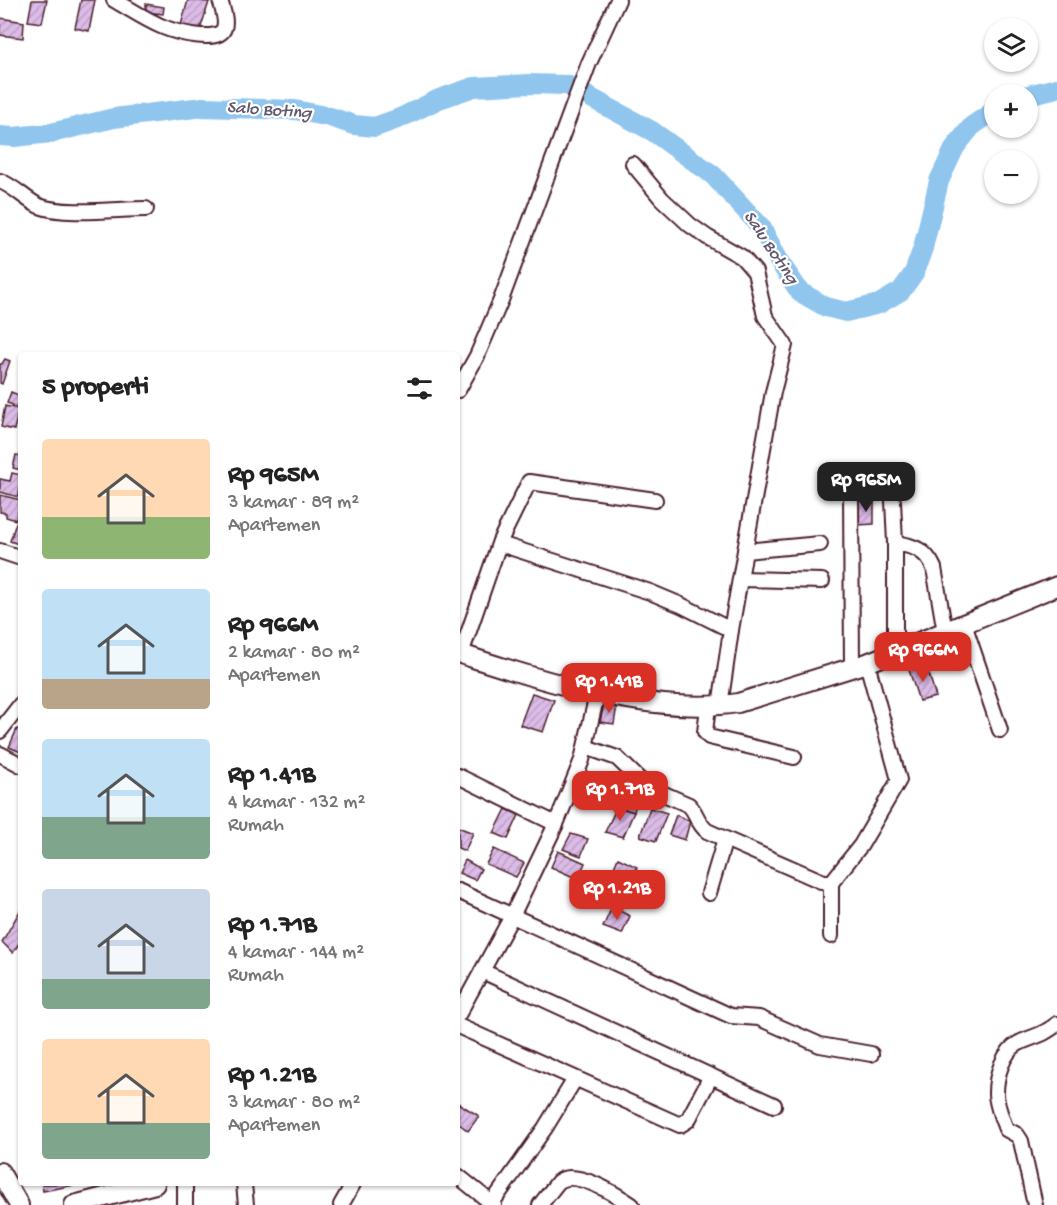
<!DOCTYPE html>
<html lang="id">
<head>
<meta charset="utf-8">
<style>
	body { margin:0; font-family:"Gochi Hand",sans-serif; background:#f6f6f6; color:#222; height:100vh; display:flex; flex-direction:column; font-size:22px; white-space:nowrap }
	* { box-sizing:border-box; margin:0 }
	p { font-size:20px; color:#767676 }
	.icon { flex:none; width:33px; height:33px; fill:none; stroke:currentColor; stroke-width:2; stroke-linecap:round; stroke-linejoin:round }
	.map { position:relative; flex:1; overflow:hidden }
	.details { position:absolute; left:18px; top:352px; width:442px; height:834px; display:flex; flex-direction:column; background:#fff; border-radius:6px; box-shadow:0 2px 4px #0004 }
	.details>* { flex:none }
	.buttons { position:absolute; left:984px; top:18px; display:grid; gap:12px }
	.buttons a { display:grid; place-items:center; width:54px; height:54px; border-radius:50%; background:#fff; box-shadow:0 2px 4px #0004; font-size:30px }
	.price { position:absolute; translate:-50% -51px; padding:0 14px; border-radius:12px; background:#d93025; color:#fff; font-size:20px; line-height:39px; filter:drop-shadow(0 2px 3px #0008) }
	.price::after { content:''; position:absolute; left:50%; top:36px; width:18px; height:14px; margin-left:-9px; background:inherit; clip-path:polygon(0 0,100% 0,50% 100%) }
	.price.active { background:#222; color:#fff }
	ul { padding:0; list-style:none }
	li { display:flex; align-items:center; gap:18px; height:150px; padding:0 24px }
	li span { display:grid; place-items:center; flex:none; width:168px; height:120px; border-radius:6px; color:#555 }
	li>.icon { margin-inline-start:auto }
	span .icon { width:72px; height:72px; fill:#fffc; stroke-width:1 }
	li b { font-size:26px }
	h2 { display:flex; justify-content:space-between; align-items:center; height:72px; padding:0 24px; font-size:26px }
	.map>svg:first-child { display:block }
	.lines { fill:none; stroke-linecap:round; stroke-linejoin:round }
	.river { stroke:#90c5ee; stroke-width:20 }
	.building { fill:url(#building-hatch); stroke:#4a1f2b; stroke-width:1.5 }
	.street-casing { stroke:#4a1f2b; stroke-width:18 }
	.secondary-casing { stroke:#4a1f2b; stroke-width:22 }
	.street { stroke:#fff; stroke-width:14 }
	.secondary { stroke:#fff; stroke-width:18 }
	.labels { text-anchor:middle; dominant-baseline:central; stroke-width:4.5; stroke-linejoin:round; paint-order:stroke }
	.water-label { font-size:18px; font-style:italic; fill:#62596f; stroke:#fff }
</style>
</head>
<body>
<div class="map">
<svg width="1057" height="1205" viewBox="0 0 1057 1205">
	<defs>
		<pattern id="building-hatch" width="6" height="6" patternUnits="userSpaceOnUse" patternTransform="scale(1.5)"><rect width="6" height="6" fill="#dbbbe7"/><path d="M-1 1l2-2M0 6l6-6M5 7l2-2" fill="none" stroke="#bda0c6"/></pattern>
	</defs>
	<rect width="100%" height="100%" fill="#fff"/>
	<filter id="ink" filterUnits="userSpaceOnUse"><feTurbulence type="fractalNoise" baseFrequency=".0167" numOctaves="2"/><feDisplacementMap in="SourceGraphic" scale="12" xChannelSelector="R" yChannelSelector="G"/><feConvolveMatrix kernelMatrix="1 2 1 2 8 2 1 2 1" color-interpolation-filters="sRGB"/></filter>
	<g filter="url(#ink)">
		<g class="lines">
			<g class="river">
				<polyline points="1028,95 1057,88"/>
				<polyline points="0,136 14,137 51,133 114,118 203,107 295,110 330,117 354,125 375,127 400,118 439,99 474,87 529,84 567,85 652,131 713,175 761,227 780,263 800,292 826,307 846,312 879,304 901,291 914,273 923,248 939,181 955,147 972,126 994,111"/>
			</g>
		</g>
		<g class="building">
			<polygon points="32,0 47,0 42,23 28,21"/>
			<polygon points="81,0 95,0 89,31 75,28"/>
			<polygon points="188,0 209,2 199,33 180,29"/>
			<polygon points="146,4 164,7 163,14 146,12"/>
			<polygon points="0,18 24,22 23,38 0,35"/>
			<polygon points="5,359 10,361 2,384 0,383 0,364 2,364"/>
			<polygon points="11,392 21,396 21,408 7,403"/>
			<polygon points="5,406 19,409 14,430 1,427"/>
			<polygon points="16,455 21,456 21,470 13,468"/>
			<polygon points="12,473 21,475 19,497 0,492 0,479 10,481"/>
			<polygon points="0,495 21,500 16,520 6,517 6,513 0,512"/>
			<polygon points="874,500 874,524 858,525 859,501"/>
			<polygon points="16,523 21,525 21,545 10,541"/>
			<polygon points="926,664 936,697 919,701 909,670"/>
			<polygon points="532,693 554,700 543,732 520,725"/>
			<polygon points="604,704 617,705 614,724 600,722"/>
			<polygon points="17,729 21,730 21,752 9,747"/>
			<polygon points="606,776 623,781 639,790 634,812 604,803 605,795 598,793 600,786 590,784 591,777 602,781"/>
			<polygon points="617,807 634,812 623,837 605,832"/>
			<polygon points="650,808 667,813 656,841 640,836"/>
			<polygon points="506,809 519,815 508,839 494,833"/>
			<polygon points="676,815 690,821 685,840 669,835"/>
			<polygon points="458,827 473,833 465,851 458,848"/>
			<polygon points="571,834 588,839 581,856 563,849"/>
			<polygon points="494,849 524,863 516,877 486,864"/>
			<polygon points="558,851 585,863 578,879 551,867"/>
			<polygon points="618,858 637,867 625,895 607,885"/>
			<polygon points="465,860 481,869 475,880 459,873"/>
			<polygon points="612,907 630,916 622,934 603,927"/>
			<polygon points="21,909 21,940 13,953 2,942"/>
			<polygon points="458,1103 479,1116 468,1131 458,1123"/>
			<polygon points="42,1184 79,1184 43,1191"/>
		</g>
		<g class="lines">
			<defs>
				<g id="street">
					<path d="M 114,0 C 130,9 146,20 163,27 C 175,32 219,44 224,28 C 227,20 222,8 220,0"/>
					<polyline points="633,164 662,199 690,225 707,237 742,257 755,272 765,316 785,345 773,392 731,630 720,706"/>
					<path d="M 0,181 C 15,187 25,199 39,206 C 66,216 117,209 146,209"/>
					<polyline points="458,390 477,356 501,300 589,63 618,0"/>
					<polyline points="851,490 852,668"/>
					<polyline points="893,501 895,543"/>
					<polyline points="500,544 650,592 681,605 731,630"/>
					<polyline points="0,551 21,558"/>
					<polyline points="745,551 820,544"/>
					<polyline points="740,579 822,581"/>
					<polyline points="964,624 1000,730"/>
					<path d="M 895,652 L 895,543 C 914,546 926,550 934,568 L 945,632"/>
					<polyline points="461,654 500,541 529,482 655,500"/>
					<polyline points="708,707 705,732 709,737 794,757"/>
					<polyline points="0,731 21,704"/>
					<path d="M 586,747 L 617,758 L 646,786 L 689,805 C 697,813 697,823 707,831 L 821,881 L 831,883 L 861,845 L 899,780 L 867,663"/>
					<polyline points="0,754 21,765"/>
					<polyline points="458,776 556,824"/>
					<polyline points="831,883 831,936"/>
					<polyline points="458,891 731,1016 759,1018 820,1045 871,1054"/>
					<polyline points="709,893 725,839"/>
					<polyline points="482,971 774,1105"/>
					<polyline points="458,1015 512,916 556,824 582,760 597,694"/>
					<polyline points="458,1026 680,1125 688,1120 711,1076"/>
					<polyline points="458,1176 494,1205"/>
					<polyline points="244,1184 246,1205"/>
					<polyline points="492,1203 545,1128 575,1079"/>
					<polyline points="185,1205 185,1184"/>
					<polyline points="341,1205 353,1184"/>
					<path d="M 540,1205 L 558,1182 C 574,1168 617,1195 632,1205"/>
					<path d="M 1035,1205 L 1021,1141 L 1017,1135 L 1006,1129 C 1002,1119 996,1104 996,1093 C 996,1076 1003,1051 1019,1043 C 1034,1036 1044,1035 1057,1024"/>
				</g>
				<g id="secondary">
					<path d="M 458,653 C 538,680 653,716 738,703 L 867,663 L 1057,586"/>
					<polyline points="0,1172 19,1205"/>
					<polyline points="74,1205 155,1184"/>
				</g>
			</defs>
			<use href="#street" class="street-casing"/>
			<use href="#secondary" class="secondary-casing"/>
			<use href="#street" class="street"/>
			<use href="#secondary" class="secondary"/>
		</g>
	</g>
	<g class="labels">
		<g class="water-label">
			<text transform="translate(269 111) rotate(4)">Salo Boting</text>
			<text transform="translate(770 248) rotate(56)">Salu Boting</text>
		</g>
	</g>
</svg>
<div class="buttons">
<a><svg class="icon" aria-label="layers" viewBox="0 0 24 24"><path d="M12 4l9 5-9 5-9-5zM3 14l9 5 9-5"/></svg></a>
<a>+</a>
<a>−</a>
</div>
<b class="price active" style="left:866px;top:513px">Rp 965M</b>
<b class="price" style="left:923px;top:683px">Rp 966M</b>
<b class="price" style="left:609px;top:714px">Rp 1.41B</b>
<b class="price" style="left:620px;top:822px">Rp 1.71B</b>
<b class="price" style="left:617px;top:921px">Rp 1.21B</b>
<section class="details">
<h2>5 properti<svg class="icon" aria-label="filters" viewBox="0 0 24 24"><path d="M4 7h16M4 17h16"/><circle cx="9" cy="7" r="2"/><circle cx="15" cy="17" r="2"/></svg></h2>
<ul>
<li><span style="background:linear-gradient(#ffd9b3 65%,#8fb573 0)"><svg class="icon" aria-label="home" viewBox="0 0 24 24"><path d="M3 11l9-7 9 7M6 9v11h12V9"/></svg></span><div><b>Rp 965M</b><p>3 kamar · 89 m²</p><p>Apartemen</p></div></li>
<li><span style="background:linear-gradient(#bfe0f5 75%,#b9a48a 0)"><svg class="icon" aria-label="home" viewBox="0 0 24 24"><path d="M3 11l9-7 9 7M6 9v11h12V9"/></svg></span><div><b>Rp 966M</b><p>2 kamar · 80 m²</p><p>Apartemen</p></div></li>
<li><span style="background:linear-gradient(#bfe0f5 65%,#7fa58c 0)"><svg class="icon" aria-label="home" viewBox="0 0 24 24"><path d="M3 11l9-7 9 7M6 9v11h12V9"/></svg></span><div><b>Rp 1.41B</b><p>4 kamar · 132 m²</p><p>Rumah</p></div></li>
<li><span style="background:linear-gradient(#c9d6e8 75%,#7fa58c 0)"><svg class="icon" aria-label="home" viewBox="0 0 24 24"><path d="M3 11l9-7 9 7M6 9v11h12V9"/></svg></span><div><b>Rp 1.71B</b><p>4 kamar · 144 m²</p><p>Rumah</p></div></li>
<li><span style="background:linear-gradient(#ffd9b3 70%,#7fa58c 0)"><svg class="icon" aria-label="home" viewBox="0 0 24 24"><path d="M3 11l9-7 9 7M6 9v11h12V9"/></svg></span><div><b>Rp 1.21B</b><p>3 kamar · 80 m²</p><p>Apartemen</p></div></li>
</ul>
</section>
</div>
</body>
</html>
